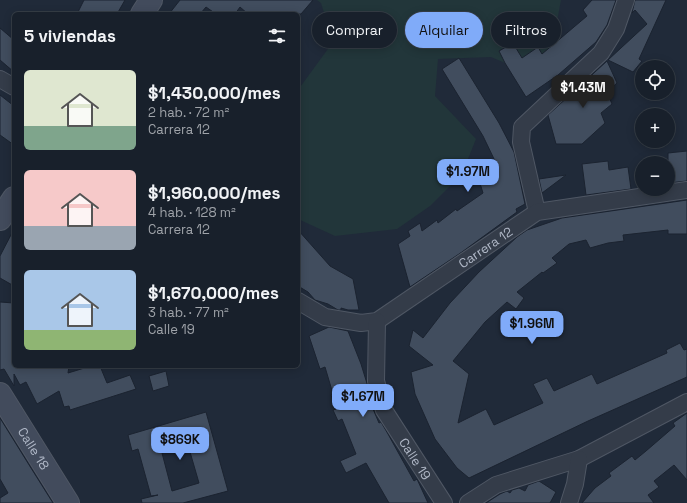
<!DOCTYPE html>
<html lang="es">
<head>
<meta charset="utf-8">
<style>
	body { margin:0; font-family:"Space Grotesk",sans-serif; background:#252d37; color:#f1f3f6; height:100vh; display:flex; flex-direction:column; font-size:15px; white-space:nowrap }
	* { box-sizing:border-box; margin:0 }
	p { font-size:13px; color:#9fa3a9 }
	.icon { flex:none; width:22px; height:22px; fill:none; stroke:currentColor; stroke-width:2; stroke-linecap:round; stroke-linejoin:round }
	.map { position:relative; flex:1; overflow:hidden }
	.drawer { position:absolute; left:12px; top:12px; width:288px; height:356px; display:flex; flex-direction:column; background:#18202b; border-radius:6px; box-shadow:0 2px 10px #0003,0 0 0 1px #363e47 }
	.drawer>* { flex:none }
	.top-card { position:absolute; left:312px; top:12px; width:315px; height:36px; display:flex; gap:8px }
	.controls { position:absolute; left:635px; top:60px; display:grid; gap:8px }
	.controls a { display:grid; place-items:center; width:40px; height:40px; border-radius:50%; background:#18202b; box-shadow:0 2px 10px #0003,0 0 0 1px #363e47; font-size:20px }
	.price { position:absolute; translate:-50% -34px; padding:0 9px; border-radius:8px; background:#80abf9; color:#111; font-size:13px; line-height:26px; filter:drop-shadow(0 1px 2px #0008) }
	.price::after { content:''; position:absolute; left:50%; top:24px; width:12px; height:9px; margin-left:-6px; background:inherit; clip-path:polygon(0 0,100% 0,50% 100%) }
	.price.active { background:#222; color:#fff }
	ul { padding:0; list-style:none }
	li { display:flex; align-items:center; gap:12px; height:100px; padding:0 12px }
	li span { display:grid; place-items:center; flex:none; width:112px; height:80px; border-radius:6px; color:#555 }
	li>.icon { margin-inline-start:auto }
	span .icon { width:48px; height:48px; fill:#fffc; stroke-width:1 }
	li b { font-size:17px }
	h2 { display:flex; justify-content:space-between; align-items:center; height:48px; padding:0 12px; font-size:17px }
	.pill { padding:0 14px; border-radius:18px; background:#18202b; box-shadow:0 2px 10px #0003,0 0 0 1px #363e47; font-size:14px; line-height:36px }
	.pill.active { background:#80abf9; color:#111 }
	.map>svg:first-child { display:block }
	.green { fill:#22363a }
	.building { fill:#414d5e; stroke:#1b2330; fill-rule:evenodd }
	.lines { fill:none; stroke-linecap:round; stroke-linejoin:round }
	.minor-casing { stroke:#4f5764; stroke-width:18 }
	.secondary-casing { stroke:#4f5764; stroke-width:24 }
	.minor { stroke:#343c49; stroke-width:16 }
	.secondary { stroke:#424b5c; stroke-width:22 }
	.labels { text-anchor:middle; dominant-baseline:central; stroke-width:3; stroke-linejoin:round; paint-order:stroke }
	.street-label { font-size:13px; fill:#afb7c6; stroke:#1a212e }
</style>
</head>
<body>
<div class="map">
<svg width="687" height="503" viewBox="0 0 687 503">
	<rect width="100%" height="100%" fill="#202a39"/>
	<polygon class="green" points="317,0 561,0 548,70 522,70 491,57 438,59 435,96 476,139 462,174 430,206 397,229 335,236 298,219 298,90 333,42 321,3"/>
	<g class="building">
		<polygon points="84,0 125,0 117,14 77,14"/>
		<polygon points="180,0 313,0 301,14 248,14 240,7 235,14 216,14 206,7 200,14 169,14"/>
		<polygon points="592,0 616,0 607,25 596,42 558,75 526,97 505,63 499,51 513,43 522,58 538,47 542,54 587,16 583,10"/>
		<polygon points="635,0 666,0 639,59 642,61 633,72 608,60 647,24 635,10 632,13"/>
		<polygon points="0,28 14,40 14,72 0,60"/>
		<polygon points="459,58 499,123 514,152 525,204 516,209 517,212 462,252 410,287 398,244 410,236 408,231 420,223 422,231 437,220 438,223 456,209 457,211 483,193 478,177 494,165 493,162 495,161 483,136 442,69"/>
		<polygon points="607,61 617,83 607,92 612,104 601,113 605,123 582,144 556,144 548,115"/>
		<polygon points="0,95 14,106 14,145 0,135"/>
		<polygon points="687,151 687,181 668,183 668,153"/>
		<polygon points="608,161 609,170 628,167 631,189 586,195 582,164"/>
		<polygon points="566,175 542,193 539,179"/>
		<polygon points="687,200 687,234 668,234 668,230 623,235 624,241 608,243 590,248 586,240 569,244 552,258 557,263 543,273 542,272 517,292 524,298 516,309 507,302 485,322 453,361 469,374 458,423 486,409 494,425 543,403 533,384 547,378 554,391 592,374 597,384 667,353 666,350 680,343 684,350 687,349 687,377 588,421 469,478 457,468 435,439 415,394 411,372 433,365 409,346 413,330 423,338 450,303 479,272 517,237 527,230 562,218"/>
		<polygon points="14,229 14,286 0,278 0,256"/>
		<polygon points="298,230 330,266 353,279 359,310 348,310 341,308 341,310 338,310 328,304 315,300 308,292 298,286"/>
		<polygon points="0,302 14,303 14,366 69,366 68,373 91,366 100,366 107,383 130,375 136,389 70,410 69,406 64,407 59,391 37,404 26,382 20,385 14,374 14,386 4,369 0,370"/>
		<polygon points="329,327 348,331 361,364 369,390 370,394 367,395 379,423 381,422 388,434 414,481 417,479 428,503 389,503 366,463 346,473 340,461 356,454 342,419 338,421 333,410 336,409 331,395 333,394 325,367 320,369 309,336"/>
		<polygon points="166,371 169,386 153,391 149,376"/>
		<path d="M 206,412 L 228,491 L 183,503 L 142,503 L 141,499 L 158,495 L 151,496 L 138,449 L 132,451 L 128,435 ZM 188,445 L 199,483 L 172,491 L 162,453 Z"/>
		<polygon points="687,413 687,480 674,465 654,481 659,487 648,495 654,503 582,503 595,488 611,476 609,473 632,456 635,460 646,451 675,426 673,423"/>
		<polygon points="0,418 31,468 53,503 0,503 0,498 8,493 0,479"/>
		<polygon points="539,481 556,492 550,503 486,503 500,494 507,491 510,493 512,490 519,488 525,491 528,485"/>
	</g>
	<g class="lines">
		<defs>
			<g id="minor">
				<polyline points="0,79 14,87"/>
				<polyline points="537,212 521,142 522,127 601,53 616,29 626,0"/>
				<path id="s1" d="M 298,301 L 325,317 L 361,323 L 377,321 L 537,212 L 687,190"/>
				<path id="s2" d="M 377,321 L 376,381 L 384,410 L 444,503"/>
				<polyline points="468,503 496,485 579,459 687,402"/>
				<polyline points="569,503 575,484 579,459"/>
			</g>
			<g id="secondary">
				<polyline points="142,14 151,0"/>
				<polyline points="0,219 14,198"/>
				<path id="s3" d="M 0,394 L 68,503"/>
			</g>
		</defs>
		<use href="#minor" class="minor-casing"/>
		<use href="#secondary" class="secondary-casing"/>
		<use href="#minor" class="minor"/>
		<use href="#secondary" class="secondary"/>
	</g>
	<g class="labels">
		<g class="street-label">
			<text stroke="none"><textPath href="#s1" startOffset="215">Carrera 12</textPath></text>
			<text stroke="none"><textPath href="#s3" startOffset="64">Calle 18</textPath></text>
			<text stroke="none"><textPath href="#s2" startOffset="148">Calle 19</textPath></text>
		</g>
	</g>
</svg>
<div class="controls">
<a><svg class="icon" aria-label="locate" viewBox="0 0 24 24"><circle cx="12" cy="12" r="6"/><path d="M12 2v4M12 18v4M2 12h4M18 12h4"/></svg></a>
<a>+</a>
<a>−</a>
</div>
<b class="price active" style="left:583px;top:109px">$1.43M</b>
<b class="price" style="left:468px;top:193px">$1.97M</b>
<b class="price" style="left:532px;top:345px">$1.96M</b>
<b class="price" style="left:363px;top:418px">$1.67M</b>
<b class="price" style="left:180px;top:461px">$869K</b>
<div class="top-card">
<a class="pill">Comprar</a>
<a class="pill active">Alquilar</a>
<a class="pill">Filtros</a>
</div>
<section class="drawer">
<h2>5 viviendas<svg class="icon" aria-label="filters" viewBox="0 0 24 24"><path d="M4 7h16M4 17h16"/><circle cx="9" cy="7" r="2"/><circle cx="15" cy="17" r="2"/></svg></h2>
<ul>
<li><span style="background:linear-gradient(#dfe7d0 70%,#7fa58c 0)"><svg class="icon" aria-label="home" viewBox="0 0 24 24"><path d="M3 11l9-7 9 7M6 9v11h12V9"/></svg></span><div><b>$1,430,000/mes</b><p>2 hab. · 72 m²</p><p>Carrera 12</p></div></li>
<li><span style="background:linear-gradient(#f6c9c9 70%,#9aa5b1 0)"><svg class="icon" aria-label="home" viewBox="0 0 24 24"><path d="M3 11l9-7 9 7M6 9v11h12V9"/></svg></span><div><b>$1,960,000/mes</b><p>4 hab. · 128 m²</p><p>Carrera 12</p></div></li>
<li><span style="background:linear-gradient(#a9c7e8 75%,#8fb573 0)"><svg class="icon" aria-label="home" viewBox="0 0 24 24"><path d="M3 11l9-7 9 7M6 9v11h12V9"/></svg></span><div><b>$1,670,000/mes</b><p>3 hab. · 77 m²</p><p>Calle 19</p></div></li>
</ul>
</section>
</div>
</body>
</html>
